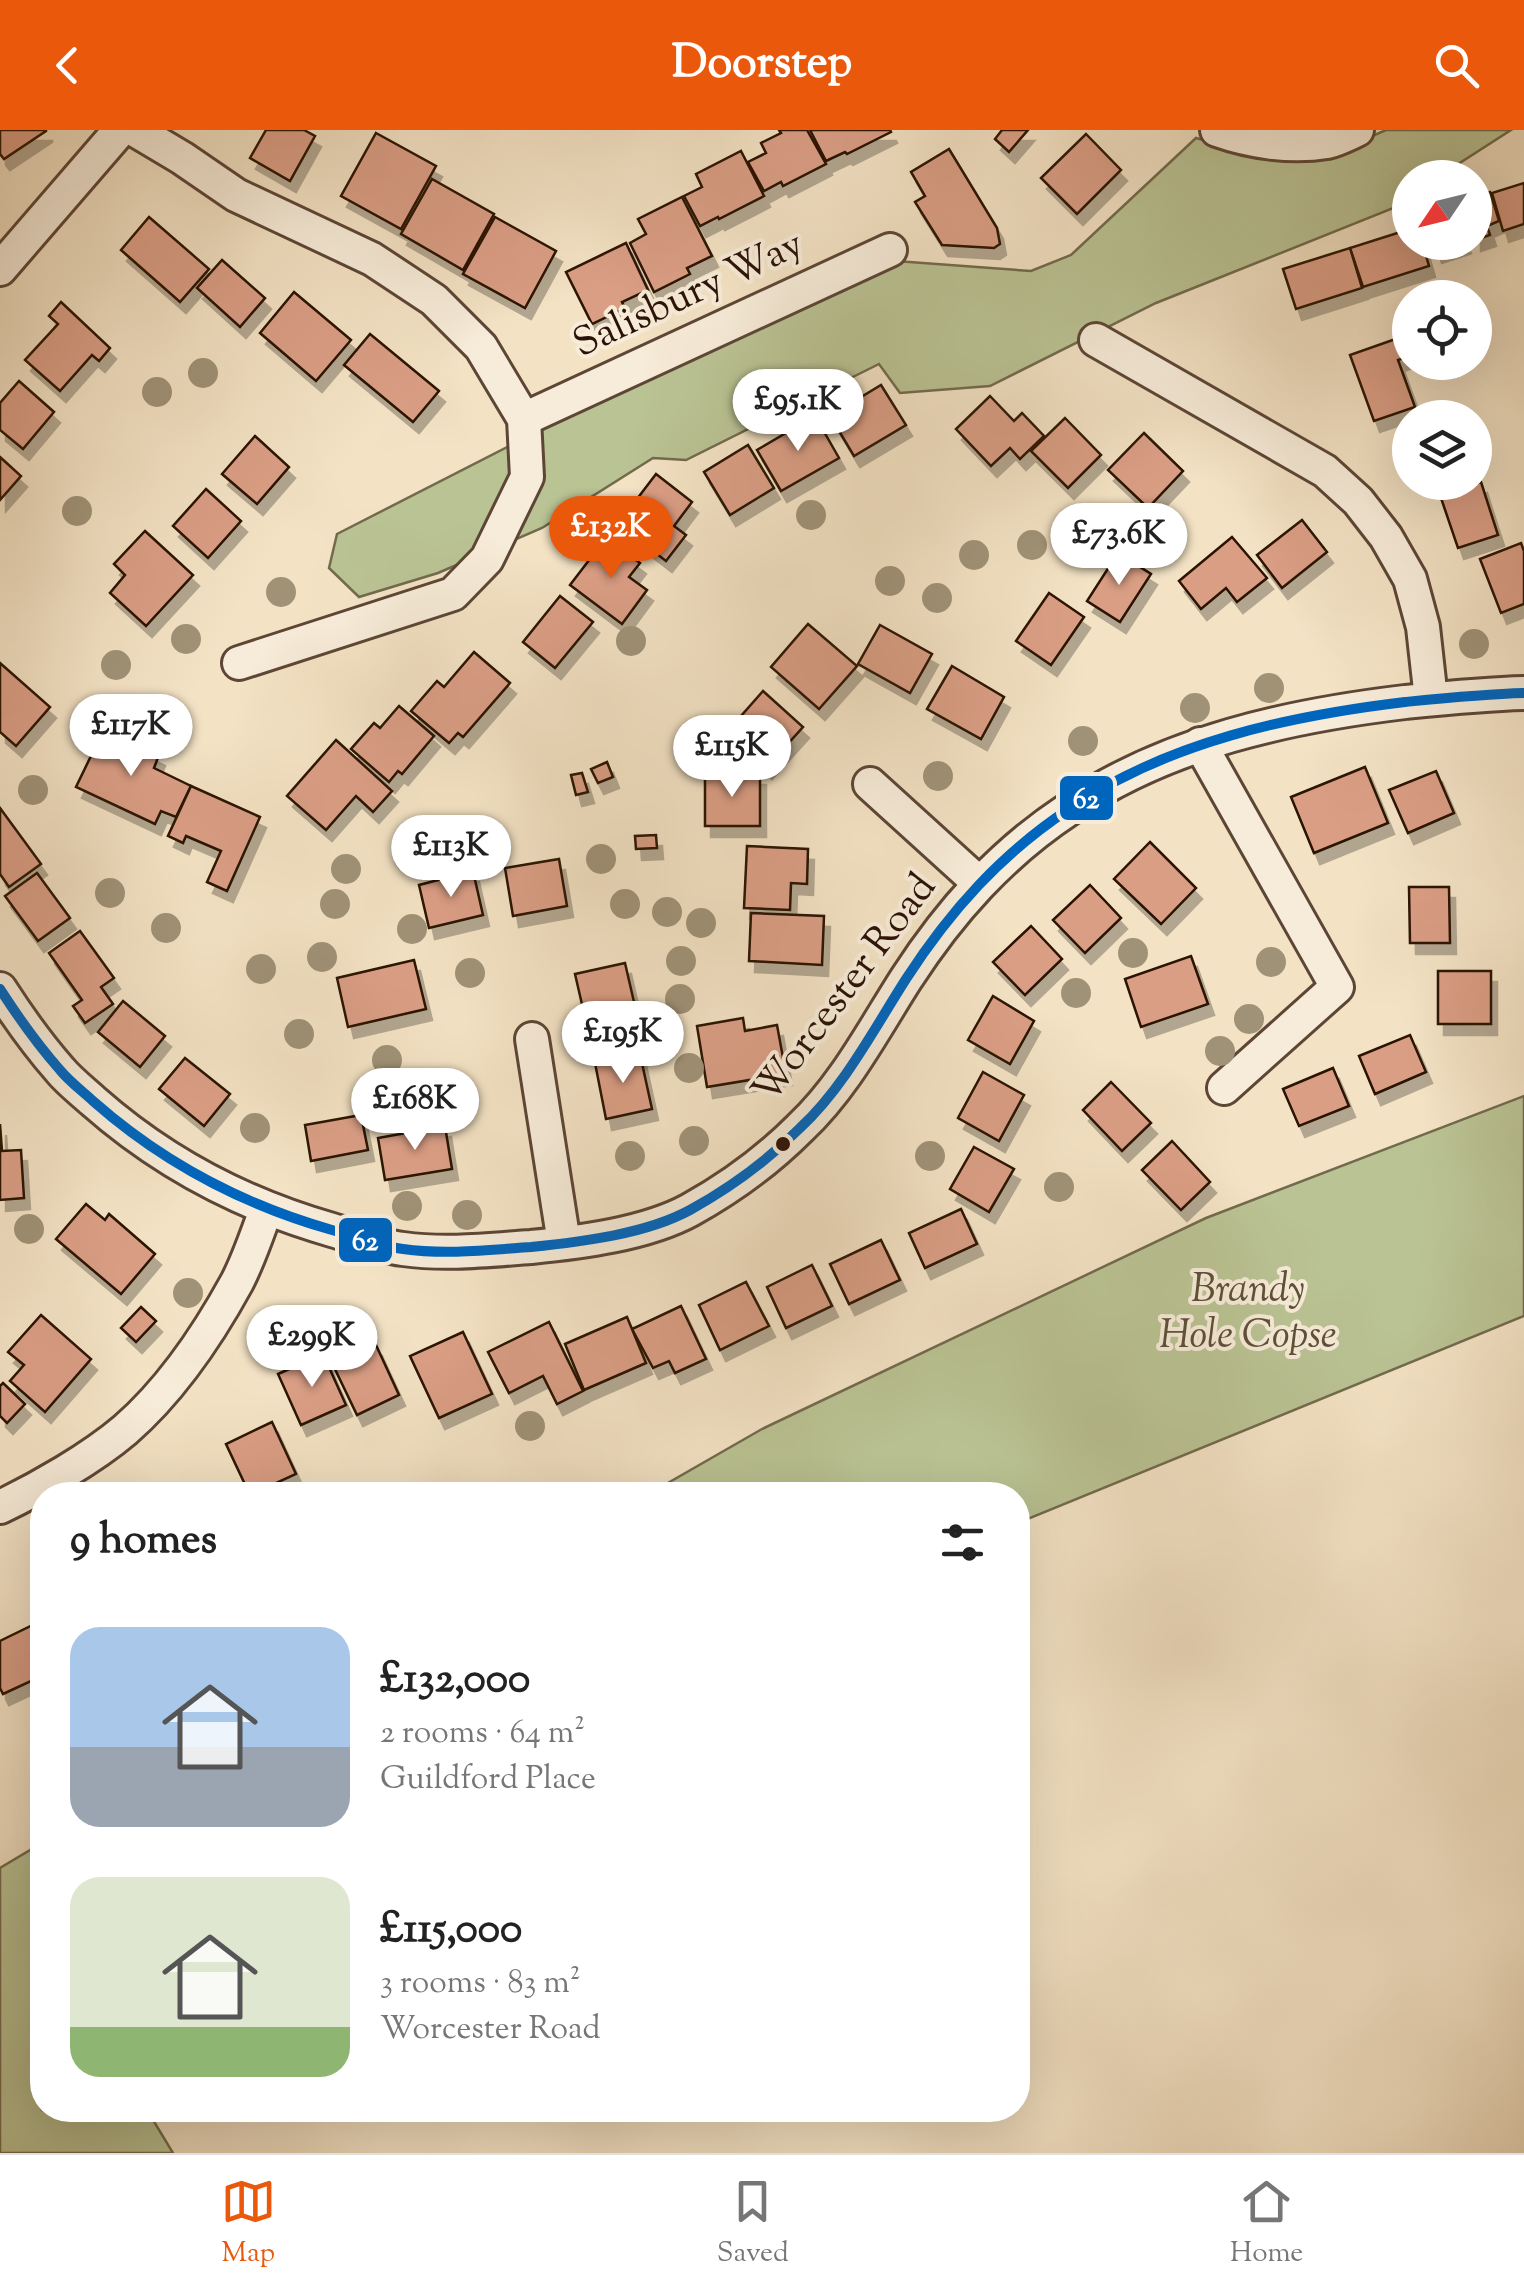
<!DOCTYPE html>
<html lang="en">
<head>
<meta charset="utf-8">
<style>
	body { margin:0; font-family:"Sorts Mill Goudy",serif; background:#f6f6f6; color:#222; height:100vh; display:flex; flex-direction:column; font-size:38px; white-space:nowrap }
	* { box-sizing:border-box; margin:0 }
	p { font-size:32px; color:#767676 }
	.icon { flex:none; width:55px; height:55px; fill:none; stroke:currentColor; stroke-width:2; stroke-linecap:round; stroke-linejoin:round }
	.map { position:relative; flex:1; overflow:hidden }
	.sheet { position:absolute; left:30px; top:1352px; width:1000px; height:640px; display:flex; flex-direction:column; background:#fff; border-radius:40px; box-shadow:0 10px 40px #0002 }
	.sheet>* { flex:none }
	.needle { width:65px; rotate:235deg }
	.buttons { position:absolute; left:1392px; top:30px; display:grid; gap:20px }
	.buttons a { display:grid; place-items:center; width:100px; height:100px; border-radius:50%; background:#fff; box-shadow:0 10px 40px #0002; font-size:50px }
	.price { position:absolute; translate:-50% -85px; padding:0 22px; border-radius:35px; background:#fff; color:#222; font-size:32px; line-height:65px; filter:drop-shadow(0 2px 5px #0008) }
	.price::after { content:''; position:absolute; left:50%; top:60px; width:30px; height:22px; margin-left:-15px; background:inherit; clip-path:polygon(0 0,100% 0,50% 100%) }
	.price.selected { background:#ea580c; color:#fff }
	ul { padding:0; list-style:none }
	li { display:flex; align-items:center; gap:30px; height:250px; padding:0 40px }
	li span { display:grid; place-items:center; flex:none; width:280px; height:200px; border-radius:30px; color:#555 }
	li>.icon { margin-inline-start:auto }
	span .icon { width:120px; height:120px; fill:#fffc; stroke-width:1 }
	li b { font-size:42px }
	h2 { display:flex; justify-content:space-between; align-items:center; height:120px; padding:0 40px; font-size:42px }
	header { display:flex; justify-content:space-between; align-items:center; height:130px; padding:0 40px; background:#ea580c; color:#fff; font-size:45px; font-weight:800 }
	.dock { display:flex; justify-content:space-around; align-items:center; height:140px; border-top:2px solid #e0e0e0; background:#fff; font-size:28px; color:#767676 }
	.dock a { display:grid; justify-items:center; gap:5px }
	.dock .selected { color:#ea580c }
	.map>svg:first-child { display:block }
	.green { fill:#bac394; stroke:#726a4d; stroke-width:2.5 }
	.building { fill:#da9e85; stroke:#2b1206; stroke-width:2.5; filter:url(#shadow) }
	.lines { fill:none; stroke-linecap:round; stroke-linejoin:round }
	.minor-casing { stroke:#5d4636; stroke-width:38 }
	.minor { stroke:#f7ecd9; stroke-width:32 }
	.bus-1-casing { stroke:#f7ecd9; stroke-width:18 }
	.bus-1 { stroke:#0065bd; stroke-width:10 }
	.tree { fill:#a09277 }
	.bus-dot { fill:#2b1206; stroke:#f7ecd9; stroke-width:4 }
	.labels { text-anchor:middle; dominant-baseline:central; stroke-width:8; stroke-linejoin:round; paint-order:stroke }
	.street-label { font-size:40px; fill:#2b1206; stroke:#f7ecd9 }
	.park-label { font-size:40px; font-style:italic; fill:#5d5038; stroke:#f7ecd9 }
	.line-badge { stroke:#f7ecd9; stroke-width:4 }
	.badge-label { font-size:28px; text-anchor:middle; font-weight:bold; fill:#fff }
</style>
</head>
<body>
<header><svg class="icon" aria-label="back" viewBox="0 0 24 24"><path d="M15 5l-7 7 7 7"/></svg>Doorstep<svg class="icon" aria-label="search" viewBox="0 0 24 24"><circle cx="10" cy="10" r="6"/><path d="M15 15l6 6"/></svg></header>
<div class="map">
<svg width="1524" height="2023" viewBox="0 0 1524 2023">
	<defs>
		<filter id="shadow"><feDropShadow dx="6" dy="11" stdDeviation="0" flood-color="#0004"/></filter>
	</defs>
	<rect width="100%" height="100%" fill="#f3e2c4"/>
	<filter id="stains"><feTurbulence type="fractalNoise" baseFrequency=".002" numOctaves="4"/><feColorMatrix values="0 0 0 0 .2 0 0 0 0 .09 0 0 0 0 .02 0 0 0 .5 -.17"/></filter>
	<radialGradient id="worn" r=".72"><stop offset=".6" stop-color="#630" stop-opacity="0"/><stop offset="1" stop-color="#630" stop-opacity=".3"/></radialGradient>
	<g class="green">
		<polygon points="1386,0 1511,0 1438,47 1410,48 1410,68 1401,75 1156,173 990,256 900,263 879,234 686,330 653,328 542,398 438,443 359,467 329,438 337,404 570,285 896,131 1031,141 1071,125 1196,8 1236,19 1340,20"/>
		<polygon points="1524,966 1524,1186 1018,1393 1018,1365 647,1365 762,1299 1206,1088"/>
		<polygon points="42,1713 42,1980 147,1980 173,2023 0,2023 0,1738"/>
	</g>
	<g class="building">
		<polygon points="0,0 46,0 46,1 4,29 0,24"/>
		<polygon points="266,0 304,0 315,6 290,51 250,28"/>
		<polygon points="779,0 807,0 826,34 783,56 781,52 764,61 748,32 766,23 761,13 781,3"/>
		<polygon points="810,0 890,0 891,2 847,24 845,22 826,31"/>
		<polygon points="1002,0 1028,0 1009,22 995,9"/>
		<polygon points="376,3 436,36 401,99 341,66"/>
		<polygon points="1086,4 1121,40 1077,84 1041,48"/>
		<polygon points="949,19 997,98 1000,114 994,118 942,115 915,72 925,66 911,42"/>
		<polygon points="741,21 764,66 719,89 718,87 700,96 684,66 702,57 696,44"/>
		<polygon points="432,49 494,84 463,140 401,104"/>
		<polygon points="1524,53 1524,94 1503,101 1492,63"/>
		<polygon points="1490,62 1499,91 1487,96 1490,105 1475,110 1475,67"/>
		<polygon points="682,67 712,126 687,138 690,144 654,162 630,113 646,104 638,89"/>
		<polygon points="149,87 209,139 180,172 121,120"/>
		<polygon points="495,87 556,121 525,178 463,144"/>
		<polygon points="1410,99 1410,112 1422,112 1429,136 1363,157 1350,118"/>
		<polygon points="1433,112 1466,112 1436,122"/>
		<polygon points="626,113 648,160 622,172 625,178 592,194 566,142"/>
		<polygon points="1350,118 1362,158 1296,179 1283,139"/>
		<polygon points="222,130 265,168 240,197 197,158"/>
		<polygon points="294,162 351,210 316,251 260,203"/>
		<polygon points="61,172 110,218 99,231 92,225 60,261 25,230 58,194 49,186"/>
		<polygon points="370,204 439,261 413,292 344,235"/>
		<polygon points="1407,205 1410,226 1398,230 1415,277 1374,291 1350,225"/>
		<polygon points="19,251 54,282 23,319 0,300 0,273"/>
		<polygon points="881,255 906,295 854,326 830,286"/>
		<polygon points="990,266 1014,291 1022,283 1044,306 1020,329 1010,318 991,336 956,299"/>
		<polygon points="815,286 839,328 781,361 757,320"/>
		<polygon points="1065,288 1101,325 1068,358 1031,321"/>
		<polygon points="1410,298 1410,334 1400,301"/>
		<polygon points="1144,303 1183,341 1148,378 1108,340"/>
		<polygon points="255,306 289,337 257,374 222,344"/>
		<polygon points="748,315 774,358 730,385 704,342"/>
		<polygon points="0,327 21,346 0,370"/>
		<polygon points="656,344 692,372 674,396 686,405 666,431 618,394"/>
		<polygon points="1481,352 1498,405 1458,418 1440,365"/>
		<polygon points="206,359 241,391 208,428 173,396"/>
		<polygon points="1302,390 1327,422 1282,458 1257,425"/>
		<polygon points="145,401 193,445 146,496 110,463 125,445 114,434"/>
		<polygon points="1232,407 1267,448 1237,472 1226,458 1201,479 1179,451"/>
		<polygon points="606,408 640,433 629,447 647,460 622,494 570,455"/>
		<polygon points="1521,413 1524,421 1524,474 1501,483 1480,429"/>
		<polygon points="1118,423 1151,444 1120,492 1087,471"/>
		<polygon points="1049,463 1084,487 1051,535 1016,511"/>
		<polygon points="560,466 593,492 555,538 523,512"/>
		<polygon points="808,494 857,536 819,579 771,537"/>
		<polygon points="880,495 932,524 910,563 858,534"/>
		<polygon points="474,522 510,553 463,607 458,603 449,613 411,581 437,551 444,557"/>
		<polygon points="0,533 50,577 16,616 0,602"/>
		<polygon points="952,536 1004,567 981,609 927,579"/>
		<polygon points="763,561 803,597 766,638 727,602"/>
		<polygon points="399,576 434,606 402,644 398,641 389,652 351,619 374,593 380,598"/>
		<polygon points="104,599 159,625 154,638 191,656 176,687 161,681 155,694 76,657"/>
		<polygon points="336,610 392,661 373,682 356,666 326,700 287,666"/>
		<polygon points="607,632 613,647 598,653 591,639"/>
		<polygon points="1365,637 1388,693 1314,723 1291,667"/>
		<polygon points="1436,641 1454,683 1408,703 1389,660"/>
		<polygon points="582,643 588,662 576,665 571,645"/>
		<rect x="705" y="644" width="55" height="52"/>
		<polygon points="191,656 260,687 227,761 207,752 221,721 186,706 183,713 168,706"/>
		<polygon points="0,678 41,734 9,757 0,744"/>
		<polygon points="656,705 657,718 636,719 635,706"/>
		<polygon points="1150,712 1196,758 1161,794 1114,749"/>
		<polygon points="747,716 808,719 807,754 791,753 790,780 744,778"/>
		<polygon points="559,729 567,776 513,786 505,738"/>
		<polygon points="473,741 483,785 429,798 419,755"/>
		<polygon points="37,743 70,788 38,811 5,766"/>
		<polygon points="1090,755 1121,788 1085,823 1053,790"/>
		<polygon points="1409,757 1449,757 1450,813 1410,813"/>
		<polygon points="751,783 824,786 822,835 749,831"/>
		<polygon points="1031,796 1062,829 1025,865 993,832"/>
		<polygon points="80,801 114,848 101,857 113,874 85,893 73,876 82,870 49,823"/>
		<polygon points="1191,826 1208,874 1141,897 1125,849"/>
		<polygon points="414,830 426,879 348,897 337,848"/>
		<polygon points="625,833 637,885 587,896 575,844"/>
		<rect x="1438" y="841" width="53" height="53"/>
		<polygon points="993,866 1034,891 1010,934 968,910"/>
		<polygon points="123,871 165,906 140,937 98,902"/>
		<polygon points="743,888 745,901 777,895 786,944 707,957 697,896"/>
		<polygon points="1410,905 1426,942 1375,964 1359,926"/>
		<polygon points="640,924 652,979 606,989 595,933"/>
		<polygon points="185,928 230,964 204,996 159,959"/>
		<polygon points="1333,938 1349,976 1299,996 1283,959"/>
		<polygon points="983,942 1024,965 999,1011 958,988"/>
		<polygon points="1111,952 1151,993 1122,1021 1083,980"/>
		<polygon points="361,985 368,1020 311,1031 305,995"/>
		<polygon points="0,994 2,1021 21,1020 24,1068 0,1070"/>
		<polygon points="445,996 452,1039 385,1050 378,1008"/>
		<polygon points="1172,1011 1210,1052 1181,1080 1142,1040"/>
		<polygon points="974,1017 1014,1039 989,1082 950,1059"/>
		<polygon points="86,1074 105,1090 109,1084 155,1124 121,1164 56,1109"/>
		<polygon points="961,1079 977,1114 925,1138 909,1103"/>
		<polygon points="881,1110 900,1150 849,1174 830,1134"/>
		<polygon points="812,1135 832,1176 786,1198 767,1157"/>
		<polygon points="746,1152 769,1196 720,1220 699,1175"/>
		<polygon points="681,1176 706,1229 675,1243 669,1231 653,1238 632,1199"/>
		<polygon points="141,1177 156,1191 136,1212 121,1198"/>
		<polygon points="41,1185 91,1229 45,1282 10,1251 24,1235 8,1222"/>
		<polygon points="627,1187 646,1233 584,1260 565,1214"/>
		<polygon points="549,1192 583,1261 557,1274 543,1246 509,1263 488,1222"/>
		<polygon points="463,1202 492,1264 439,1288 410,1226"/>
		<polygon points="376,1215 399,1265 357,1285 333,1235"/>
		<polygon points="323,1224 346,1275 301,1295 278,1244"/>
		<polygon points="3,1253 25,1274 7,1293 0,1286 0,1256"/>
		<polygon points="272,1292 296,1344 250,1365 226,1314"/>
		<polygon points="41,1491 42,1546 3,1564 0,1558 0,1511"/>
	</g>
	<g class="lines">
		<defs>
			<g id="minor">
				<polyline points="135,0 182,28 236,65 372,129 434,170 481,217 524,289 527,347 487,429 453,464 239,533"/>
				<path d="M 1217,0 C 1251,12 1291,18 1327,12 C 1337,10 1348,4 1357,0"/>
				<polyline points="0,139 120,0"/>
				<polyline points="1096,210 1325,341 1358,371 1386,407 1410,449 1423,497 1431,569"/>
				<polyline points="524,289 890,120"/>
				<polyline points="1200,614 1337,857 1224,958"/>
				<polyline points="870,654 979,753"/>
				<path d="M 0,859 C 18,887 38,915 60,940 C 69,951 82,961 93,971 C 162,1032 244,1075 332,1100 C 355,1107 379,1116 403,1119 C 446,1125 488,1120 531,1117 C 581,1112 646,1104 690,1080 C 730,1058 768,1030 800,998 C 844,957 874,899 906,849 C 950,781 1001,724 1069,679 C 1168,612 1288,586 1405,572 C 1445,568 1484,564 1524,563"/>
				<polyline points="532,909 564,1113"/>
				<path d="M 0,1377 C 40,1358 92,1328 125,1300 C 171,1260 208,1205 237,1152 C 249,1129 257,1104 266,1080"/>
			</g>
		</defs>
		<use href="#minor" class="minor-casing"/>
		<use href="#minor" class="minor"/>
		<defs>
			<path id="bus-1" d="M 0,859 C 18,887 38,915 60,940 C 69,951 82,961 93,971 C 162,1032 244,1075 332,1100 C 355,1107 379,1116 403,1119 C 446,1125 488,1120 531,1117 C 581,1112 646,1104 690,1080 C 730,1058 768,1030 800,998 C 844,957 874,899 906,849 C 950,781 1001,724 1069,679 C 1168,612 1288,586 1405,572 C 1445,568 1484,564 1524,563"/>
		</defs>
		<use href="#bus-1" class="bus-1-casing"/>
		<use href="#bus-1" class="bus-1"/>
	</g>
	<g class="tree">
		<circle cx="203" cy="243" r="15"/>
		<circle cx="157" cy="262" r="15"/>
		<circle cx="77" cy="381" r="15"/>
		<circle cx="811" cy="385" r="15"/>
		<circle cx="1032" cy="415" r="15"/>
		<circle cx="974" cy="425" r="15"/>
		<circle cx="890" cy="451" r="15"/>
		<circle cx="281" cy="462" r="15"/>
		<circle cx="937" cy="468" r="15"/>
		<circle cx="186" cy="509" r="15"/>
		<circle cx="631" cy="511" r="15"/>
		<circle cx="1474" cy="514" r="15"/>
		<circle cx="116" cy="535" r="15"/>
		<circle cx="1269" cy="558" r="15"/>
		<circle cx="1195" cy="578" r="15"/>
		<circle cx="1083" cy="611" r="15"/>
		<circle cx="938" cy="646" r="15"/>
		<circle cx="33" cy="660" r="15"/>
		<circle cx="409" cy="728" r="15"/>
		<circle cx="601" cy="729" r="15"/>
		<circle cx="346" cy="739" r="15"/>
		<circle cx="110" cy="763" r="15"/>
		<circle cx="335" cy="774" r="15"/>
		<circle cx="625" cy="774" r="15"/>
		<circle cx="667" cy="782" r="15"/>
		<circle cx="701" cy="793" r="15"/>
		<circle cx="166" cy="798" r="15"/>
		<circle cx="412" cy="799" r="15"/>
		<circle cx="1133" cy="823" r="15"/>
		<circle cx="322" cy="827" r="15"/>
		<circle cx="681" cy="831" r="15"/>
		<circle cx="1271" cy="832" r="15"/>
		<circle cx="261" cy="839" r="15"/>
		<circle cx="470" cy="843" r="15"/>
		<circle cx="1076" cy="863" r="15"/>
		<circle cx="680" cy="869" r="15"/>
		<circle cx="1249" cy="889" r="15"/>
		<circle cx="299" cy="904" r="15"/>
		<circle cx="1220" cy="921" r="15"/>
		<circle cx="387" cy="930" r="15"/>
		<circle cx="689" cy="938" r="15"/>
		<circle cx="447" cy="959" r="15"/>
		<circle cx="255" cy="998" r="15"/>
		<circle cx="694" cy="1011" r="15"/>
		<circle cx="630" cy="1026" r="15"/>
		<circle cx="930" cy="1026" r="15"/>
		<circle cx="1059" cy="1057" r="15"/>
		<circle cx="407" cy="1076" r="15"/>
		<circle cx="467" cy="1085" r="15"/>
		<circle cx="29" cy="1099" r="15"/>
		<circle cx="188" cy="1163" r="15"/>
		<circle cx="530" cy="1296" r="15"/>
	</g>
	<circle class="bus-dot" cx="783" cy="1014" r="9"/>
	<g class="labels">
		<g class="street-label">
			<text transform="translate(689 166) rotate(-25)">Salisbury Way</text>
			<text transform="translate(846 860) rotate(-53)">Worcester Road</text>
		</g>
		<g class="park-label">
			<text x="1248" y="1161">Brandy<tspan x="1248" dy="46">Hole Copse</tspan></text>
		</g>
	</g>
	<g class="line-badge">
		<rect x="1058" y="644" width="57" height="48" rx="10" fill="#0065bd"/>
		<rect x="337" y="1086" width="57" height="48" rx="10" fill="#0065bd"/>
	</g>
	<g class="badge-label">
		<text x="1086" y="678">62</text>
		<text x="365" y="1120">62</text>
	</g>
	<rect width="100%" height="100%" filter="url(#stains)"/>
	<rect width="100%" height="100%" fill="url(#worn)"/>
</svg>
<div class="buttons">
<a><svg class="needle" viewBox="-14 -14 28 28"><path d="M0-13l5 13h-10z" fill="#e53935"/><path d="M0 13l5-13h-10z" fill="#767676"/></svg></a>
<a><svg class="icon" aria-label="locate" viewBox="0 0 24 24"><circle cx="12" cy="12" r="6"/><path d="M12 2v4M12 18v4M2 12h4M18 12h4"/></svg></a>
<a><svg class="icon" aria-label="layers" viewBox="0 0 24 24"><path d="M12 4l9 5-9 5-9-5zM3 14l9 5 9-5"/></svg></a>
</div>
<b class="price" style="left:798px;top:324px">£95.1K</b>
<b class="price selected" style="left:611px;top:451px">£132K</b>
<b class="price" style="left:1119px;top:458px">£73.6K</b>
<b class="price" style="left:131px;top:649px">£117K</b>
<b class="price" style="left:732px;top:670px">£115K</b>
<b class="price" style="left:451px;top:770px">£113K</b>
<b class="price" style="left:623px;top:956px">£195K</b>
<b class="price" style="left:415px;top:1023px">£168K</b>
<b class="price" style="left:312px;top:1260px">£299K</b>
<section class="sheet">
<h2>9 homes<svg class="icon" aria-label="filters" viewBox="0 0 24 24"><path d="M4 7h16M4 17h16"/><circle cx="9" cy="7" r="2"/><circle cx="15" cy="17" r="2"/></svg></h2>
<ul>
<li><span style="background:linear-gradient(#a9c7e8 60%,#9aa5b1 0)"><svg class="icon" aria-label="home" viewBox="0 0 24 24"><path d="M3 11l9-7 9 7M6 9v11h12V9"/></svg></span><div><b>£132,000</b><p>2 rooms · 64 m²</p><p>Guildford Place</p></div></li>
<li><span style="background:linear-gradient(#dfe7d0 75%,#8fb573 0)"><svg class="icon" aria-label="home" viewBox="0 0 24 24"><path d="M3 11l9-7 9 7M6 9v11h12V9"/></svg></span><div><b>£115,000</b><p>3 rooms · 83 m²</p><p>Worcester Road</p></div></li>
</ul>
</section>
</div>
<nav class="dock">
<a class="selected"><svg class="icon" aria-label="map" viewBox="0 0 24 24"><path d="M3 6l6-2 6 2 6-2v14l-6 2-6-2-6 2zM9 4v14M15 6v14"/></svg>Map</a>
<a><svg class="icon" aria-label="saved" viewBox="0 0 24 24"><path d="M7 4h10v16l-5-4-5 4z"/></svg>Saved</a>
<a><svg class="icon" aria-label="home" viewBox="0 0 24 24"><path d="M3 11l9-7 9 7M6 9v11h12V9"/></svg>Home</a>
</nav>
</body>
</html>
